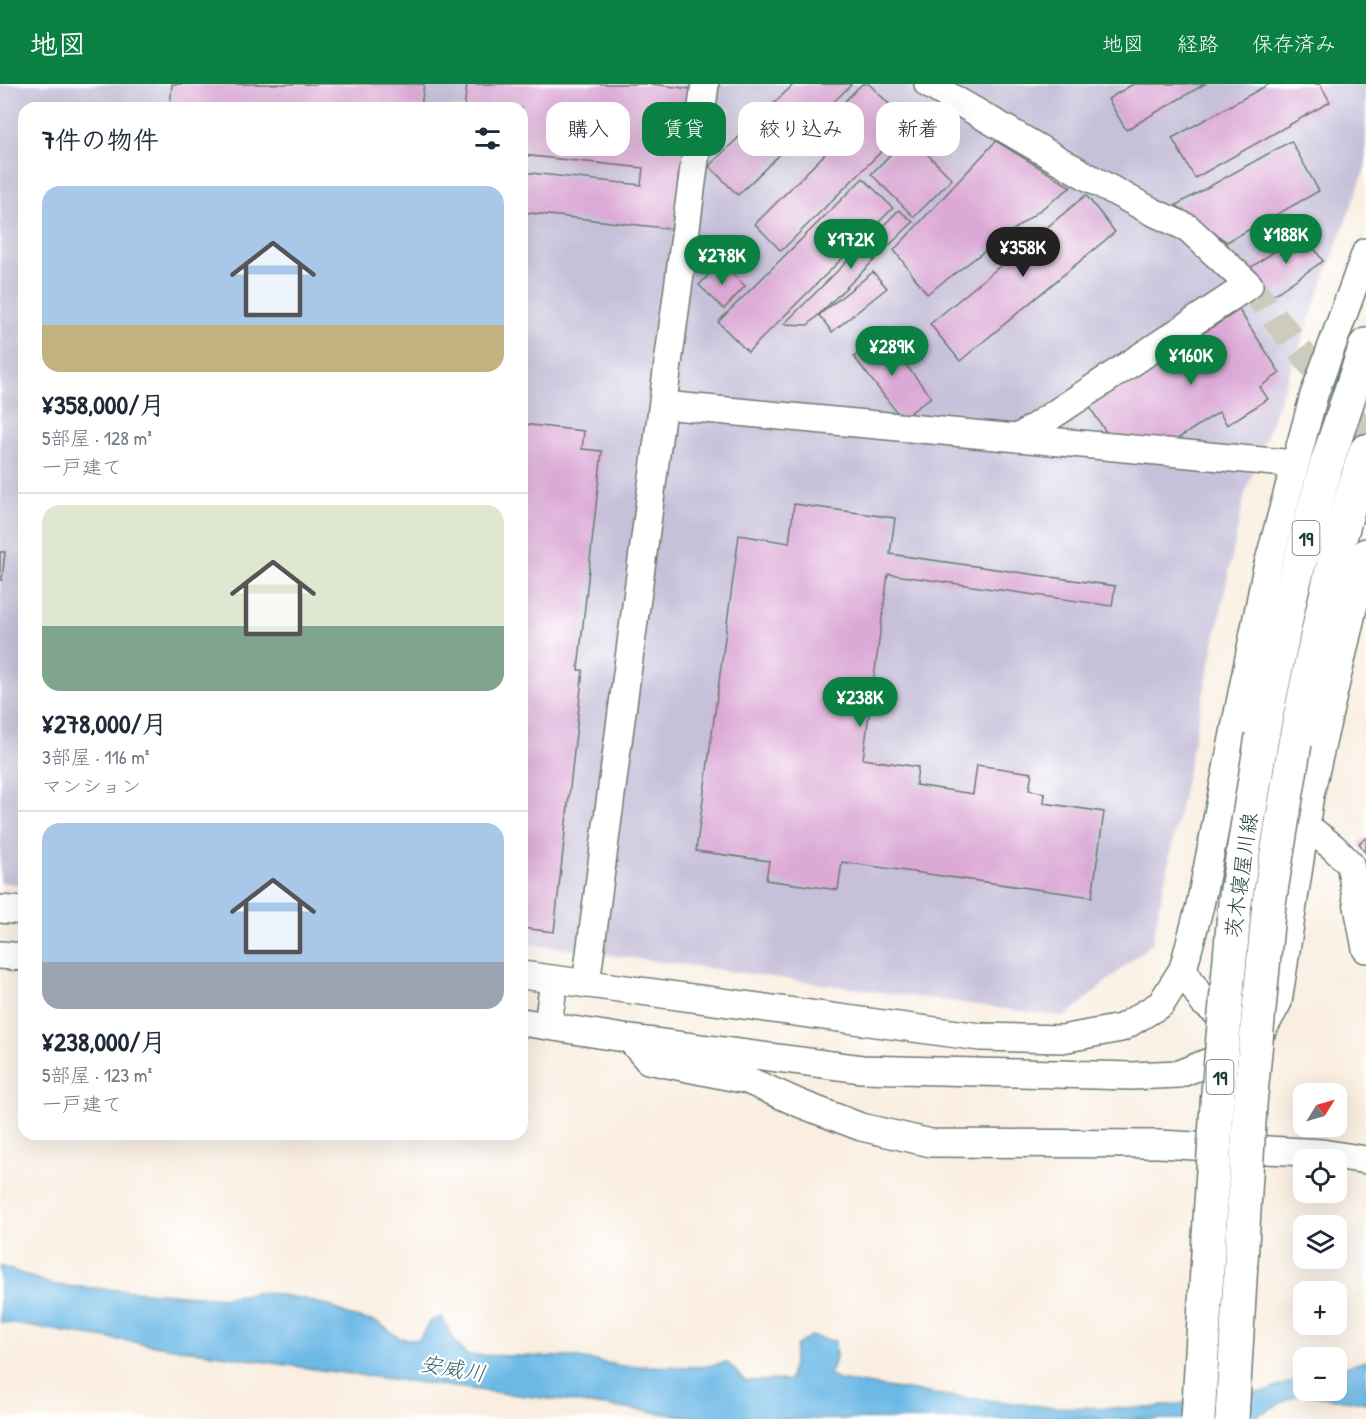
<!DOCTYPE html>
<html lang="ja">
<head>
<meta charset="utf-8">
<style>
	body { margin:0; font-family:"Patrick Hand","Klee One",sans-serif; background:#f2f2f3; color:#1f2937; height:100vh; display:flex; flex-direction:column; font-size:22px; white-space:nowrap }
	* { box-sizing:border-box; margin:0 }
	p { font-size:20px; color:#747a83 }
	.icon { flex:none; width:33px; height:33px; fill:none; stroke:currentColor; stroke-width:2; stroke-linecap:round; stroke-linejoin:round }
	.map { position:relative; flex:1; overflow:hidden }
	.details { position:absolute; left:18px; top:18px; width:510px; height:1038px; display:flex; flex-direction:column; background:#fff; border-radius:18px; box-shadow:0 6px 24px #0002 }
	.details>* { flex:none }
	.banner { position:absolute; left:546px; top:18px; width:570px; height:54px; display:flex; gap:12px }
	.needle { width:39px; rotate:53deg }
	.buttons { position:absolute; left:1293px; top:999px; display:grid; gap:12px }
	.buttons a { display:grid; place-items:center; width:54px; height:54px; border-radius:12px; background:#fff; box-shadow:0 6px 24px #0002; font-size:30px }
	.price { position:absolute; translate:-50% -51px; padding:0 14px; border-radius:21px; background:#0b8043; color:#fff; font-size:20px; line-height:39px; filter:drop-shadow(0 2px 3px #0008) }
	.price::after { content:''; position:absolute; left:50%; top:36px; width:18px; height:14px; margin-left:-9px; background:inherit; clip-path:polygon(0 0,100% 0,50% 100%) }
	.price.current { background:#222; color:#fff }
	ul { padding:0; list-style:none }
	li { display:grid; align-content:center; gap:12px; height:318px; padding:0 24px }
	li+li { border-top:2px solid #e0e1e3 }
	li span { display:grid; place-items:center; height:186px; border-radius:18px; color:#555 }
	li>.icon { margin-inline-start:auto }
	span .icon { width:108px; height:108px; fill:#fffc; stroke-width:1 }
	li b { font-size:26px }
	h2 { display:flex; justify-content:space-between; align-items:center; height:72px; padding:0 24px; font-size:26px }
	.pill { padding:0 21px; border-radius:18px; background:#fff; box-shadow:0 6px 24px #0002; font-size:21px; line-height:54px }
	.pill.current { background:#0b8043; color:#fff }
	header { display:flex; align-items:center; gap:36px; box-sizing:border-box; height:84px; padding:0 30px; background:#0b8043; color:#fff }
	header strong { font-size:28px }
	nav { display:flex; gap:33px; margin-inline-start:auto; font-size:21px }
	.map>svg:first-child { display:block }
	.industrial { fill:#c6c0d9 }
	.water { fill:#6db9e6; stroke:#467b8d; stroke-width:1.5 }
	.building { fill:#dca9d6 }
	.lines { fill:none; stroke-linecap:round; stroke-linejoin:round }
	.minor-tunnel { stroke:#cdcbbe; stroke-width:27; stroke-dasharray:27 14; stroke-linecap:butt }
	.minor-casing { stroke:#6b7b70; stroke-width:30 }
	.major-casing { stroke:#6b7b70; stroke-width:36 }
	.minor { stroke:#fff; stroke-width:27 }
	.major { stroke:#fff; stroke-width:33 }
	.major-bridge-casing { stroke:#6b7b70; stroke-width:36; stroke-linecap:butt }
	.major-bridge { stroke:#fff; stroke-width:33 }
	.labels { text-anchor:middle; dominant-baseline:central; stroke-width:4.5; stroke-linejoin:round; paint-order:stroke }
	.shield { fill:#fff; stroke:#627771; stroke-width:1.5 }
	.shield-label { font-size:20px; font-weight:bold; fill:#1f3d34 }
	.street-label { font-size:21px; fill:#1f3d34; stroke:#fff }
	.water-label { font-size:22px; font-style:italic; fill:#366269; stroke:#fff }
</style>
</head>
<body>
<header>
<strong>地図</strong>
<nav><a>地図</a><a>経路</a><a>保存済み</a></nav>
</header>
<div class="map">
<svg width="1366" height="1335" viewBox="0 0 1366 1335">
	<rect width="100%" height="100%" fill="#fff"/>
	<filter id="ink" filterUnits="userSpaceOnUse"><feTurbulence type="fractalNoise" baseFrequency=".0167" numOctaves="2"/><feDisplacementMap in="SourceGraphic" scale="12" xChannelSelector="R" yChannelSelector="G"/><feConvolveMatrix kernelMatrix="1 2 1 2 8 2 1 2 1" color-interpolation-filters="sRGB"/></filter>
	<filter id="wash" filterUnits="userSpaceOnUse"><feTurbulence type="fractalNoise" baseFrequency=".008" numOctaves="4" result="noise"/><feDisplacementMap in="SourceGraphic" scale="24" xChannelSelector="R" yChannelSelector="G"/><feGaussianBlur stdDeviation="1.35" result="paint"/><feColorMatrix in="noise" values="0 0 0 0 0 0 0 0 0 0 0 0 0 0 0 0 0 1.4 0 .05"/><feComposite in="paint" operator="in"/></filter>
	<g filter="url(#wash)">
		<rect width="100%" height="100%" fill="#f9eee0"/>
		<polygon class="industrial" points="0,0 1366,0 1366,82 1245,410 1152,859 1065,933 522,859 522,24 24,24 24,801 0,798"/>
		<polygon class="water" points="0,1182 53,1201 222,1214 263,1208 304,1215 332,1223 347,1231 379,1239 399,1254 419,1256 430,1237 442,1233 452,1253 466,1271 574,1273 623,1282 703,1283 727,1278 745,1297 790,1296 796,1262 811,1252 835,1257 836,1274 829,1290 838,1296 941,1311 1048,1323 1150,1324 1267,1307 1303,1293 1304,1306 1336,1306 1337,1285 1366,1277 1366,1319 1299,1310 1250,1335 708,1335 328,1287 0,1238"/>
		<g id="blocks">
			<g class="building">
				<polygon points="172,0 424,0 421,24 170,24"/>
				<polygon points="467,0 651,0 691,5 682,88 679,88 673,145 522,128 522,88 641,101 643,84 522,71 522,24 464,24"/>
				<polygon points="794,0 849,0 851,1 738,111 709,82"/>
				<polygon points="862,0 869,0 909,40 781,167 755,140 854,41 837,25"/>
				<polygon points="1133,0 1205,0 1126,46 1108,15"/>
				<polygon points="1269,0 1320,0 1330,18 1195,94 1172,54"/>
				<polygon points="909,52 952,95 914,133 871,90"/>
				<polygon points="996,57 1071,103 927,210 894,166"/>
				<polygon points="1291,57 1319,107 1227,158 1176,121"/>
				<polygon points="863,94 893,124 748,268 718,238"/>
				<polygon points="1086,111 1115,148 960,277 930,240"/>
				<polygon points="899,126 913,138 808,241 784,240"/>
				<polygon points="1303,148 1323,177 1269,214 1250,184"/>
				<polygon points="720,179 745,202 724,225 699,201"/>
				<polygon points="873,188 887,204 832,248 819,231"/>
				<polygon points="1239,226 1280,289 1260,303 1268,315 1227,341 1219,328 1171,359 1109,353 1089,322"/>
				<polygon points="883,251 931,313 902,335 854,273"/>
				<polygon points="522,340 584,347 582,365 602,367 578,586 583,586 554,848 522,844"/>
				<polygon points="794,420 895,434 890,470 1115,502 1112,522 888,490 863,675 918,683 916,701 973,710 977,681 1032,689 1029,706 1045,709 1044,719 1104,728 1092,813 842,778 838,806 766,796 769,777 696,767 739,451 789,459"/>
				<polygon points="0,468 5,468 2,496 0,496"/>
				<polygon points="1366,754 1366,770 1359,759"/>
			</g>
		</g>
	</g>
	<g filter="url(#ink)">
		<use href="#blocks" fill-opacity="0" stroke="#6b7b70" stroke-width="1.5"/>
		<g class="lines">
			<polyline class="minor-tunnel" points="1249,201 1366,350"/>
			<defs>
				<g id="minor">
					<polyline points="928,0 1088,93 1153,128 1188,144 1249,201 1018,354"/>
					<polyline points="663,321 1295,380"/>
					<polyline points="1305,741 1333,763 1350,780 1366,865"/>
					<polyline points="0,825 24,827"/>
					<polyline points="0,871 24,873"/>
					<polyline points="1183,885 1203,918 1238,945"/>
					<polyline points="522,891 980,953 1062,955 1121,944 1161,920 1183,885 1200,821 1266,488 1314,311 1366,168"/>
					<polyline points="586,900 705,0"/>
					<polyline points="522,938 630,955 862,985 1132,992 1179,990 1219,974 1262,947 1278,918 1310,711 1366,468"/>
					<polyline points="548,941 554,896"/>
					<polyline points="630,955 648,976 747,996 801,1020 861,1043 931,1059 1159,1060 1322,1069 1366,1076"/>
				</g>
				<g id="major">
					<polyline points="1262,652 1292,506 1326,382 1366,261"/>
					<path d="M 1295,659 C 1315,560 1334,462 1366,367"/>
				</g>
			</defs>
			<use href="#minor" class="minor-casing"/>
			<use href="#major" class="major-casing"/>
			<use href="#minor" class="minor"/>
			<use href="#major" class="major"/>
			<defs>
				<g id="major-bridge">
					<polyline points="1198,1335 1217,1020 1235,818 1262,652"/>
					<polyline points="1232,1335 1250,1021 1269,819 1295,659"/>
				</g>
			</defs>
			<use href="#major-bridge" class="major-bridge-casing"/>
			<use href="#major-bridge" class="major-bridge"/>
		</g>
	</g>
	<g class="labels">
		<g class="shield">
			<rect x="1292.5" y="437" width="27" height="34" rx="4.5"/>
			<rect x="1206.5" y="976" width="27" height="34" rx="4.5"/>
		</g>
		<g class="shield-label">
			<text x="1306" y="454">19</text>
			<text x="1220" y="993">19</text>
		</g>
		<g class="street-label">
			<text transform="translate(1241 791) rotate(-82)">茨木寝屋川線</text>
		</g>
		<g class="water-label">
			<text transform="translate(453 1284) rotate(10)">安威川</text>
		</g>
	</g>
</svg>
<div class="buttons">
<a><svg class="needle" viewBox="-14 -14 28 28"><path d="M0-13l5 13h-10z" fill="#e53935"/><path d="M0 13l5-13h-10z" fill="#747a83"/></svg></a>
<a><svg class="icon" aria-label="locate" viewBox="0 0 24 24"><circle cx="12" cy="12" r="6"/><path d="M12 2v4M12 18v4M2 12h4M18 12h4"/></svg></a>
<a><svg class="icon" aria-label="layers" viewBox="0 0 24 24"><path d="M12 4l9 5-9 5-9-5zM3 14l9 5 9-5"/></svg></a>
<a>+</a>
<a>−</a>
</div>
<b class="price" style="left:1286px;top:181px">¥188K</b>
<b class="price" style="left:851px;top:186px">¥172K</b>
<b class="price current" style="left:1023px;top:194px">¥358K</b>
<b class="price" style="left:722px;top:202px">¥278K</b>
<b class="price" style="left:892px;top:293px">¥289K</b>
<b class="price" style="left:1191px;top:302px">¥160K</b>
<b class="price" style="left:860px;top:644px">¥238K</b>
<div class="banner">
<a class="pill">購入</a>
<a class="pill current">賃貸</a>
<a class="pill">絞り込み</a>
<a class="pill">新着</a>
</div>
<section class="details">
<h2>7件の物件<svg class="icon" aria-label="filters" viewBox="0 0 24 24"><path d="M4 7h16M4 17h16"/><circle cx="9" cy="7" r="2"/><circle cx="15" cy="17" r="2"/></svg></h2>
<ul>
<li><span style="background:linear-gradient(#a9c7e8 75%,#c2b280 0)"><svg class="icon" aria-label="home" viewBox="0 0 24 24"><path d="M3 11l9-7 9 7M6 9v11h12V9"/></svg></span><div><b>¥358,000/月</b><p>5部屋 · 128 m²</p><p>一戸建て</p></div></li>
<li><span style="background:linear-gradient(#dfe7d0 65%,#7fa58c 0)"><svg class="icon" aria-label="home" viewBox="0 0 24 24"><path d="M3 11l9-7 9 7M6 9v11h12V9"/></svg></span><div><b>¥278,000/月</b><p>3部屋 · 116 m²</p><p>マンション</p></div></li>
<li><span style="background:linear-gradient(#a9c7e8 75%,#9aa5b1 0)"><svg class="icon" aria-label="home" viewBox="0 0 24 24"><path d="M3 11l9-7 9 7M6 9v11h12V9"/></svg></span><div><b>¥238,000/月</b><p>5部屋 · 123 m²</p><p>一戸建て</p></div></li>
</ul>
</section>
</div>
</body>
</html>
